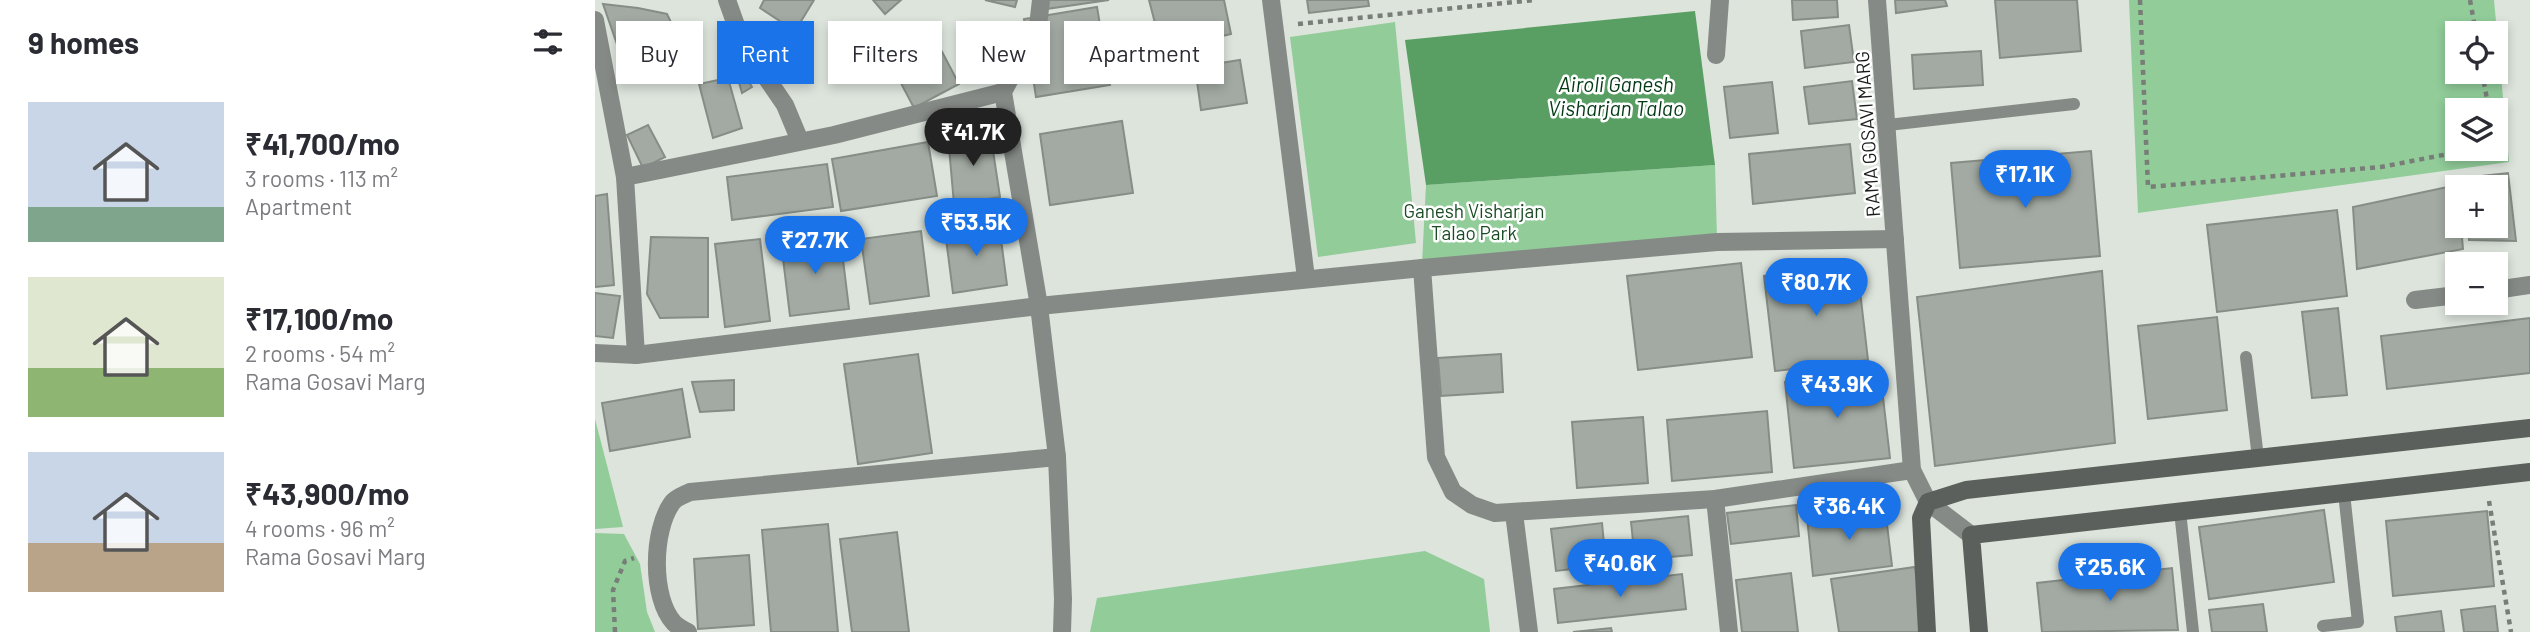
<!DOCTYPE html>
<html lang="en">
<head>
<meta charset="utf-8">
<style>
	body { margin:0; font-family:Barlow,sans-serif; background:#f7f7f7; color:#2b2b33; height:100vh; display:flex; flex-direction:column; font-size:26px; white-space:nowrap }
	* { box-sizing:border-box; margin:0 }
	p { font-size:23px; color:#7c7c81 }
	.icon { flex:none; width:38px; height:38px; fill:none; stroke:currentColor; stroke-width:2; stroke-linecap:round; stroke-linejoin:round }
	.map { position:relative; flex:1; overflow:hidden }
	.panel { display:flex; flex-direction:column; background:#fff; width:595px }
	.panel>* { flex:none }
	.hud { position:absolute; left:21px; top:21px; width:665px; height:63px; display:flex; gap:14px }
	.fabs { position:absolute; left:1850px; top:21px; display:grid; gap:14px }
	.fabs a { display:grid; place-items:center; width:63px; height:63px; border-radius:0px; background:#fff; box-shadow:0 4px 10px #0003; font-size:35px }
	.price { position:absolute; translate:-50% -60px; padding:0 16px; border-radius:24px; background:#1a73e8; color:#fff; font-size:23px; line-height:46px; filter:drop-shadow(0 2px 4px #0008) }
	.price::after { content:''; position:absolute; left:50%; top:42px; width:21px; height:16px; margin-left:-10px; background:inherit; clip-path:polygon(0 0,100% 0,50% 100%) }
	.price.on { background:#222; color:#fff }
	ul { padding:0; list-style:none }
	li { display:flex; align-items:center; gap:21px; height:175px; padding:0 28px }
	li span { display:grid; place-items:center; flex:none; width:196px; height:140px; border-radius:0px; color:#555 }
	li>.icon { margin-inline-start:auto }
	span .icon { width:84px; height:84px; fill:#fffc; stroke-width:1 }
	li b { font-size:30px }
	h2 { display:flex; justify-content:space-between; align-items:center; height:84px; padding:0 28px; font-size:30px }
	.pill { padding:0 24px; border-radius:0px; background:#fff; box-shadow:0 4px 10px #0003; font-size:24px; line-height:63px }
	.pill.on { background:#1a73e8; color:#fff }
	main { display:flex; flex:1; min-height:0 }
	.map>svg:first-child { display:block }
	.green { fill:#91cc99; fill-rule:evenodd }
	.water { fill:#599f64 }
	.building { fill:#a3aaa3; stroke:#868d86; stroke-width:2 }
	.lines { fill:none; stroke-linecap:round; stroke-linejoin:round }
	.path { stroke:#787d78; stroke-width:4.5; stroke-dasharray:5 5; stroke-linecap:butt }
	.lane { stroke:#868a87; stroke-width:12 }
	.street { stroke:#868a87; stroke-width:18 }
	.secondary { stroke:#5c605c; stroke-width:18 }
	.labels { text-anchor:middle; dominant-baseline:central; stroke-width:5; stroke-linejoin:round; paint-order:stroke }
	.street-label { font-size:19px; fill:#171a18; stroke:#fff }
	.park-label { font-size:19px; fill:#194c24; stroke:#fff }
	.water-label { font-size:21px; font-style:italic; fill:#023a13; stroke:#fff }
</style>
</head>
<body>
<main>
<section class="panel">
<h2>9 homes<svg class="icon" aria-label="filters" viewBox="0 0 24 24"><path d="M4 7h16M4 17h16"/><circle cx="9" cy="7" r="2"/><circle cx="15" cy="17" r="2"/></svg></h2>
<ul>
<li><span style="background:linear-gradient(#c9d6e8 75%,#7fa58c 0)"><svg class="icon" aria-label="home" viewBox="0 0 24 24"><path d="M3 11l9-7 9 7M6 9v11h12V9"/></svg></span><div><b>₹41,700/mo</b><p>3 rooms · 113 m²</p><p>Apartment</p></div></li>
<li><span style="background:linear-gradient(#dfe7d0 65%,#8fb573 0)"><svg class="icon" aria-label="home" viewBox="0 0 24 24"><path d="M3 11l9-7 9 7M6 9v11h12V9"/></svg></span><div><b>₹17,100/mo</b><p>2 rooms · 54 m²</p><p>Rama Gosavi Marg</p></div></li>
<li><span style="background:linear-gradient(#c9d6e8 65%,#b9a48a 0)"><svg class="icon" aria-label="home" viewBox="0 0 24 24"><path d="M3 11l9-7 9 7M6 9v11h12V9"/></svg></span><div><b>₹43,900/mo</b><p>4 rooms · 96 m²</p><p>Rama Gosavi Marg</p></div></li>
</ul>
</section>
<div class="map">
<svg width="1935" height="632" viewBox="0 0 1935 632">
	<rect width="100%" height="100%" fill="#dce4dc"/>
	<g class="green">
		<path d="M 1534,0 L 1899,0 L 1914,162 L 1543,213 ZM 1900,33 L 1900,72 L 1862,72 L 1862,33 ZM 1900,110 L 1900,149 L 1862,149 L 1862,110 Z"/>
		<polygon points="800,22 821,243 723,257 695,37"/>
		<polygon points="1120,165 1122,239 827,264 831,185"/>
		<polygon points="0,419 28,527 0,529"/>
		<polygon points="0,533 29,534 45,564 52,612 60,632 0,632"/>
		<polygon points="830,551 889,579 895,632 495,632 502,598"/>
	</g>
	<polygon class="water" points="1100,11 1120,165 831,185 810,40"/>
	<g class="building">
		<polygon points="169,0 219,0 200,31 165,8"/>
		<polygon points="278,0 306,0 290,14"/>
		<polygon points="390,0 422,0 420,7"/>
		<polygon points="450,0 514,0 451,9"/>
		<polygon points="554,0 629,0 636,34 567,50"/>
		<polygon points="712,0 773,0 774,6 714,13"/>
		<polygon points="1197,0 1242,0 1243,17 1198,20"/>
		<polygon points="1300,0 1350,0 1352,6 1301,13"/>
		<polygon points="1400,0 1482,0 1486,51 1405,58"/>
		<polygon points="8,4 43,8 72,14 85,41 30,67"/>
		<polygon points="502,7 515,85 441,97 429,19"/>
		<polygon points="1254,25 1259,62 1210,68 1206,31"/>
		<polygon points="344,46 364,84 319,108 299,70"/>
		<polygon points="1386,51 1388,85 1319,89 1317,55"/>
		<polygon points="645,60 652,103 606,110 600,67"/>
		<polygon points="149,74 157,87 147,93 143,79"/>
		<polygon points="133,78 147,128 118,138 104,84"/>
		<polygon points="1257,81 1262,119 1214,124 1209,87"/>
		<polygon points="1177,82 1183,133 1135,138 1129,87"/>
		<polygon points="527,121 538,193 455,205 445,134"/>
		<polygon points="53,125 70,157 48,168 32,135"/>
		<polygon points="395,131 405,197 359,204 353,136"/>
		<polygon points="333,142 342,196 246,211 237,159"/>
		<polygon points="1255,144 1260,193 1158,204 1154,154"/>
		<polygon points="1496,151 1505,256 1365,268 1356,163"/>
		<polygon points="232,164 238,207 137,220 132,177"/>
		<polygon points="1913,173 1921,241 1874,240 1873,226 1900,226 1900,187 1870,187 1869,178"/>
		<polygon points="1862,185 1862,226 1866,226 1868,249 1762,269 1758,207"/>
		<polygon points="12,194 19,285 0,287 0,196"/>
		<polygon points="1742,210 1752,296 1622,312 1612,225"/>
		<polygon points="404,224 412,285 358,293 350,231"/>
		<polygon points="326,231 334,296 275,304 266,239"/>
		<polygon points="245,235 254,309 195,316 186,242"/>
		<polygon points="56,237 113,238 113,317 65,318 52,294"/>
		<polygon points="165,239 175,321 130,327 120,244"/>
		<polygon points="1146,263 1157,357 1043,370 1032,276"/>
		<polygon points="1262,265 1273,360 1180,371 1169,276"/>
		<polygon points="1507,271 1520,443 1340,466 1322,297"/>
		<polygon points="0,293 25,296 18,338 0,336"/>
		<polygon points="1743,308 1752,395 1717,398 1707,312"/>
		<polygon points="1622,317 1632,410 1553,419 1543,326"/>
		<polygon points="1935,318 1935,373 1792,389 1786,336"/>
		<polygon points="323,354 337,453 263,464 249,364"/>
		<polygon points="906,354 908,392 846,396 843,358"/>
		<polygon points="1285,371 1295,458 1199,468 1190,382"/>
		<polygon points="139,380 139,410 105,412 97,382"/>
		<polygon points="87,389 95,437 15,451 7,403"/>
		<polygon points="1172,411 1177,472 1077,481 1072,420"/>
		<polygon points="1048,417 1053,483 982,488 977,422"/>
		<polygon points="1201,505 1204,536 1136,544 1132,513"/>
		<polygon points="1290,508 1297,566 1218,576 1212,517"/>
		<polygon points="1729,510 1739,582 1614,599 1604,527"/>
		<polygon points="1892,511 1899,586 1798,596 1791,521"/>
		<polygon points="1093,516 1097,555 1040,560 1036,522"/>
		<polygon points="1007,523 1011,565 961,571 956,529"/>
		<polygon points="233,524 243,632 176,632 167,530"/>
		<polygon points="302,532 314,632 257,632 245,539"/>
		<polygon points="154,555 159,625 103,629 99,559"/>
		<polygon points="1320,567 1330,632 1244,632 1236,579"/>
		<polygon points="1577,568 1583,630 1447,632 1442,583"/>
		<polygon points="1196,573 1203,632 1147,632 1141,580"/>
		<polygon points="1087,574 1091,609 963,623 959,589"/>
		<polygon points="1668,604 1672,632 1617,632 1614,610"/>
		<polygon points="1900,606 1903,632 1869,632 1866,610"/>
		<polygon points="1846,611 1849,632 1802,632 1800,617"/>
		<polygon points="1016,628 1017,632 978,632"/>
	</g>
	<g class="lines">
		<g class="path">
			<polyline points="1545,0 1553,187 1786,167 1879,149"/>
			<polyline points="1875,0 1881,33"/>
			<polyline points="703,24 939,0"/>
			<polyline points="1887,72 1894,110"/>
			<polyline points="1894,501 1916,632"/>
			<polyline points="20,632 18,590 30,561 39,558"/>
		</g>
		<g class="lane">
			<polyline points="1293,125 1479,104"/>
			<polyline points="1651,357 1663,458"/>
			<polyline points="1585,511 1598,632"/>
			<polyline points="1728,626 1763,622 1749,493"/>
		</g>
		<g class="street">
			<polyline points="132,0 147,42 190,105 205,141"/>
			<polyline points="446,0 443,26 408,92 444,306 462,457 468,599 467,632"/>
			<polyline points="676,0 711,278"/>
			<polyline points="1282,0 1317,470 1333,502 1376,535"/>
			<polyline points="0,20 30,177 41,355"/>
			<polyline points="1121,55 1125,0"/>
			<polyline points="30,177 239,135 408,92"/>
			<polyline points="827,268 841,457 858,492 877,505 900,513 1120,499 1317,470"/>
			<polyline points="1900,290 1935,285"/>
			<polyline points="1820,300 1862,295"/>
			<polyline points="0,353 41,355 444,306 827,268 1122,242 1300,239"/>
			<polyline points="1120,499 1134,632"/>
			<polyline points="919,513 934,632"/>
			<path d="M 93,632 C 89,630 83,627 79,623 C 56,598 57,531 77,503 C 80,498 89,495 95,492 L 462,457"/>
		</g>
		<g class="secondary">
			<polyline points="1332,632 1326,518 1333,502 1371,490 1935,428"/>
			<polyline points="1384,632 1376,535 1935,472"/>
		</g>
	</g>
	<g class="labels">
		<g class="street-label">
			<text transform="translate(1272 134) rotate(-94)">RAMA GOSAVI MARG</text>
		</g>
		<g class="park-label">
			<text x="879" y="210">Ganesh Visharjan<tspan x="879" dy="22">Talao Park</tspan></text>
		</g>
		<g class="water-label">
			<text x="1021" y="83">Airoli Ganesh<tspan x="1021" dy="24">Visharjan Talao</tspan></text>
		</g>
	</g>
</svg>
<div class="fabs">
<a><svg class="icon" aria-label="locate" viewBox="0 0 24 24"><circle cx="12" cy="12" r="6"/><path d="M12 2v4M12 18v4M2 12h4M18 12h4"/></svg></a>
<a><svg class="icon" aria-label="layers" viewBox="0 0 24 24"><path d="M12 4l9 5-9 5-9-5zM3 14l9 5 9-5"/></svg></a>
<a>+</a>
<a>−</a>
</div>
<b class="price on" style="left:378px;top:168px">₹41.7K</b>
<b class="price" style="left:1430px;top:210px">₹17.1K</b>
<b class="price" style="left:381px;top:258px">₹53.5K</b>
<b class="price" style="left:220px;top:276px">₹27.7K</b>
<b class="price" style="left:1221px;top:318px">₹80.7K</b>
<b class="price" style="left:1242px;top:420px">₹43.9K</b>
<b class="price" style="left:1254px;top:542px">₹36.4K</b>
<b class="price" style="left:1025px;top:599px">₹40.6K</b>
<b class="price" style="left:1515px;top:603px">₹25.6K</b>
<div class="hud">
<a class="pill">Buy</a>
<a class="pill on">Rent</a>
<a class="pill">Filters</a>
<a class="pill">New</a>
<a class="pill">Apartment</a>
</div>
</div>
</main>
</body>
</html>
